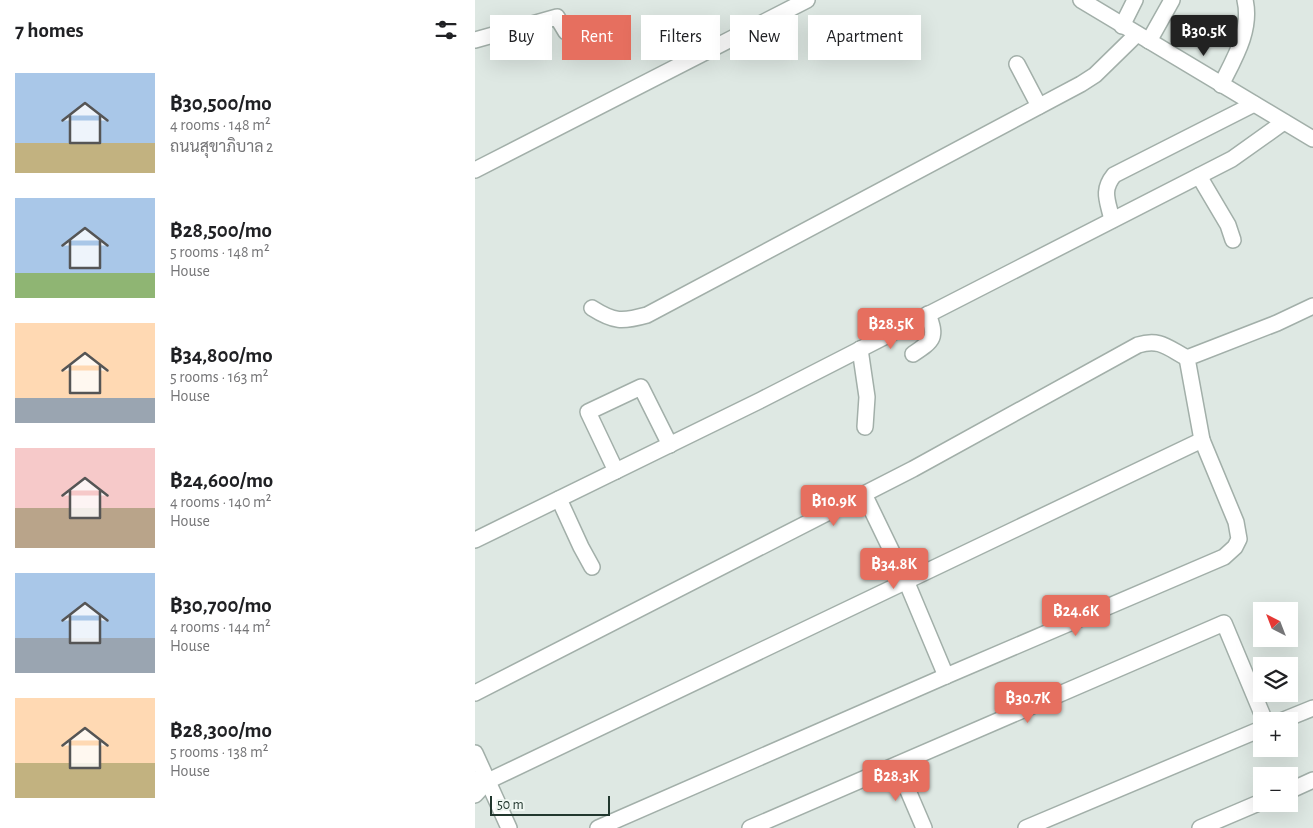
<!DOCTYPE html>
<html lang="en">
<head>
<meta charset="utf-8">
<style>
	body { margin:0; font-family:"Alegreya Sans",Sarabun,sans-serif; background:#f6f6f6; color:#202124; height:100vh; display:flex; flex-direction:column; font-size:19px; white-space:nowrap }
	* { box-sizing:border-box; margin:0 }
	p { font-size:16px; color:#757577 }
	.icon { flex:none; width:28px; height:28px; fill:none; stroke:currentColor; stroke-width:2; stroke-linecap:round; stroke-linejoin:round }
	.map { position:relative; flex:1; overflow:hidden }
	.drawer { display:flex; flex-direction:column; background:#fff; width:475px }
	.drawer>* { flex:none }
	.top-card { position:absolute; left:15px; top:15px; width:475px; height:45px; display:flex; gap:10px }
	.needle { width:32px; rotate:318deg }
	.buttons { position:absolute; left:778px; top:602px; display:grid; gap:10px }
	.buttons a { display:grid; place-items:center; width:45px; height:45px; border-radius:0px; background:#fff; box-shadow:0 5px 20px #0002; font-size:25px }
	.scale { position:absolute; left:15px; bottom:12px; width:120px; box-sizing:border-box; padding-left:5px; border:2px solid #21372e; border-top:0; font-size:14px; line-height:18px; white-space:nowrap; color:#21372e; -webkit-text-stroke:4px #eef6f1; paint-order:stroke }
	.price { position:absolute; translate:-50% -42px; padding:0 11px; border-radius:5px; background:#e66f5f; color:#fff; font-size:16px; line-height:32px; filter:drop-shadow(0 1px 2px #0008) }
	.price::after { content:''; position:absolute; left:50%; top:30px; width:15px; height:11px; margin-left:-8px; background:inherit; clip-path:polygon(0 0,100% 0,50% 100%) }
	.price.on { background:#222; color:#fff }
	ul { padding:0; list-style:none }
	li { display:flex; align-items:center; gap:15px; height:125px; padding:0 15px }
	li span { display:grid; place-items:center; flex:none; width:140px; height:100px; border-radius:0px; color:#555 }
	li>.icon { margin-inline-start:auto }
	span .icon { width:60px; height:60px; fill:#fffc; stroke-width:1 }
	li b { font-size:21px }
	h2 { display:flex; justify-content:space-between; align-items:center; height:60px; padding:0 15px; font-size:21px }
	.pill { padding:0 18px; border-radius:0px; background:#fff; box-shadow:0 5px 20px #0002; font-size:18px; line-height:45px }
	.pill.on { background:#e66f5f; color:#fff }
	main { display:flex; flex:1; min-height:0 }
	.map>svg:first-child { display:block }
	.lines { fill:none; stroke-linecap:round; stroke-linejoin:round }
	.minor-casing { stroke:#a2afa9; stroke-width:18 }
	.minor { stroke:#fff; stroke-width:15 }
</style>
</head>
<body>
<main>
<section class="drawer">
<h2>7 homes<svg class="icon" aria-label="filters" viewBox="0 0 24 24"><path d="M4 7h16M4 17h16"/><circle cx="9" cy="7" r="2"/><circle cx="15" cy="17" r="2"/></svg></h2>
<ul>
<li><span style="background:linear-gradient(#a9c7e8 70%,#c2b280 0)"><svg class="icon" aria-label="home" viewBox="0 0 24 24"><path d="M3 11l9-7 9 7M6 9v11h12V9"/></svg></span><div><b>฿30,500/mo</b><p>4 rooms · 148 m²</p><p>ถนนสุขาภิบาล 2</p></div></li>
<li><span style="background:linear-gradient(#a9c7e8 75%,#8fb573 0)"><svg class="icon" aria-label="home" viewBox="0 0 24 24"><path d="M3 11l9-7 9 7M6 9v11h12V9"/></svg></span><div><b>฿28,500/mo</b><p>5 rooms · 148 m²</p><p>House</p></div></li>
<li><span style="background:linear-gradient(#ffd9b3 75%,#9aa5b1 0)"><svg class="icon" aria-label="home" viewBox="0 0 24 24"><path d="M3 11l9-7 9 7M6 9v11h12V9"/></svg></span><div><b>฿34,800/mo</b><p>5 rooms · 163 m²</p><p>House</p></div></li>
<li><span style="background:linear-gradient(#f6c9c9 60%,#b9a48a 0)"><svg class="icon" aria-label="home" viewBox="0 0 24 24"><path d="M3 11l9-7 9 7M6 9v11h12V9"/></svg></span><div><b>฿24,600/mo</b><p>4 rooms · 140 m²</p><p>House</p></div></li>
<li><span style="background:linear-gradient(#a9c7e8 65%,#9aa5b1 0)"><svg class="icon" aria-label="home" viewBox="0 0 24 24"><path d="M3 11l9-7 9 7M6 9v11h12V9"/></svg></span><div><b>฿30,700/mo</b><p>4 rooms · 144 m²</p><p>House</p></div></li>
<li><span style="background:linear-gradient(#ffd9b3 65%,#c2b280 0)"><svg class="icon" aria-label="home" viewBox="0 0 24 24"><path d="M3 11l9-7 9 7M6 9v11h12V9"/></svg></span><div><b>฿28,300/mo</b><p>5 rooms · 138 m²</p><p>House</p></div></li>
</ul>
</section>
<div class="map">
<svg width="838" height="828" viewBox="0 0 838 828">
	<rect width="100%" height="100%" fill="#dee8e3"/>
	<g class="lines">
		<defs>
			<g id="minor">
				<polyline points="606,0 838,139"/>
				<polyline points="647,26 660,0"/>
				<polyline points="0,40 82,17 91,32"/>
				<polyline points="674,41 697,0"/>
				<polyline points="542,64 564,106"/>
				<path d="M 746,85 C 759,59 777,30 770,0"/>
				<polyline points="0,170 332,0"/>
				<polyline points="724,176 753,225 758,240"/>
				<path d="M 637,220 C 633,201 626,191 639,175 L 779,104"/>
				<path d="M 117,308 C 139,322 147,322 172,315 L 606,84 L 620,75 L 662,34"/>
				<polyline points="385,349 392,397 390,427"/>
				<path d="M 438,354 C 459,340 462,338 453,314"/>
				<polyline points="141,471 113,412 166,387 195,445"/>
				<polyline points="389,494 432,583 471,676"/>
				<polyline points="84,499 106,547 117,567"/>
				<polyline points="0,540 286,400 757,159 809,122"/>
				<path d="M 0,693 L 438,469 L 663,345 C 685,338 693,348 712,358"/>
				<polyline points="806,721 838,708"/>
				<polyline points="0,753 34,828"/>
				<polyline points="422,765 449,828"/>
				<polyline points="13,781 727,440"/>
				<polyline points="814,791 838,780"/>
				<polyline points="0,795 13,781 4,778"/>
				<polyline points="123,828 471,676 749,557 760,547 764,539 761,522 727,440 712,358 802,323 838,306"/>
				<polyline points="275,828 749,623 790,721"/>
				<polyline points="551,828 786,729"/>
				<polyline points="725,828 786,802"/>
			</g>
		</defs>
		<use href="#minor" class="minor-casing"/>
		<use href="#minor" class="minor"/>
	</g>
</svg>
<div class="buttons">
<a><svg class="needle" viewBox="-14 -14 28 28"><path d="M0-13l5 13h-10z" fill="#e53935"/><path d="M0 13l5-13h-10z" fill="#757577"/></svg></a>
<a><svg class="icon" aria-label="layers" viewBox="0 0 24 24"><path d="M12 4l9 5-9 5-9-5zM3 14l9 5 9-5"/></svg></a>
<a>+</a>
<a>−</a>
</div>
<div class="scale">50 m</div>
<b class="price on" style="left:729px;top:57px">฿30.5K</b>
<b class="price" style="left:416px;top:350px">฿28.5K</b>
<b class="price" style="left:359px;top:527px">฿10.9K</b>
<b class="price" style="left:419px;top:590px">฿34.8K</b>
<b class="price" style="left:601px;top:637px">฿24.6K</b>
<b class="price" style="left:553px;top:724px">฿30.7K</b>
<b class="price" style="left:421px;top:802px">฿28.3K</b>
<div class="top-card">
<a class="pill">Buy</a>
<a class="pill on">Rent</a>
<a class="pill">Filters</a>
<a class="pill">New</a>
<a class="pill">Apartment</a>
</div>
</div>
</main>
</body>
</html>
